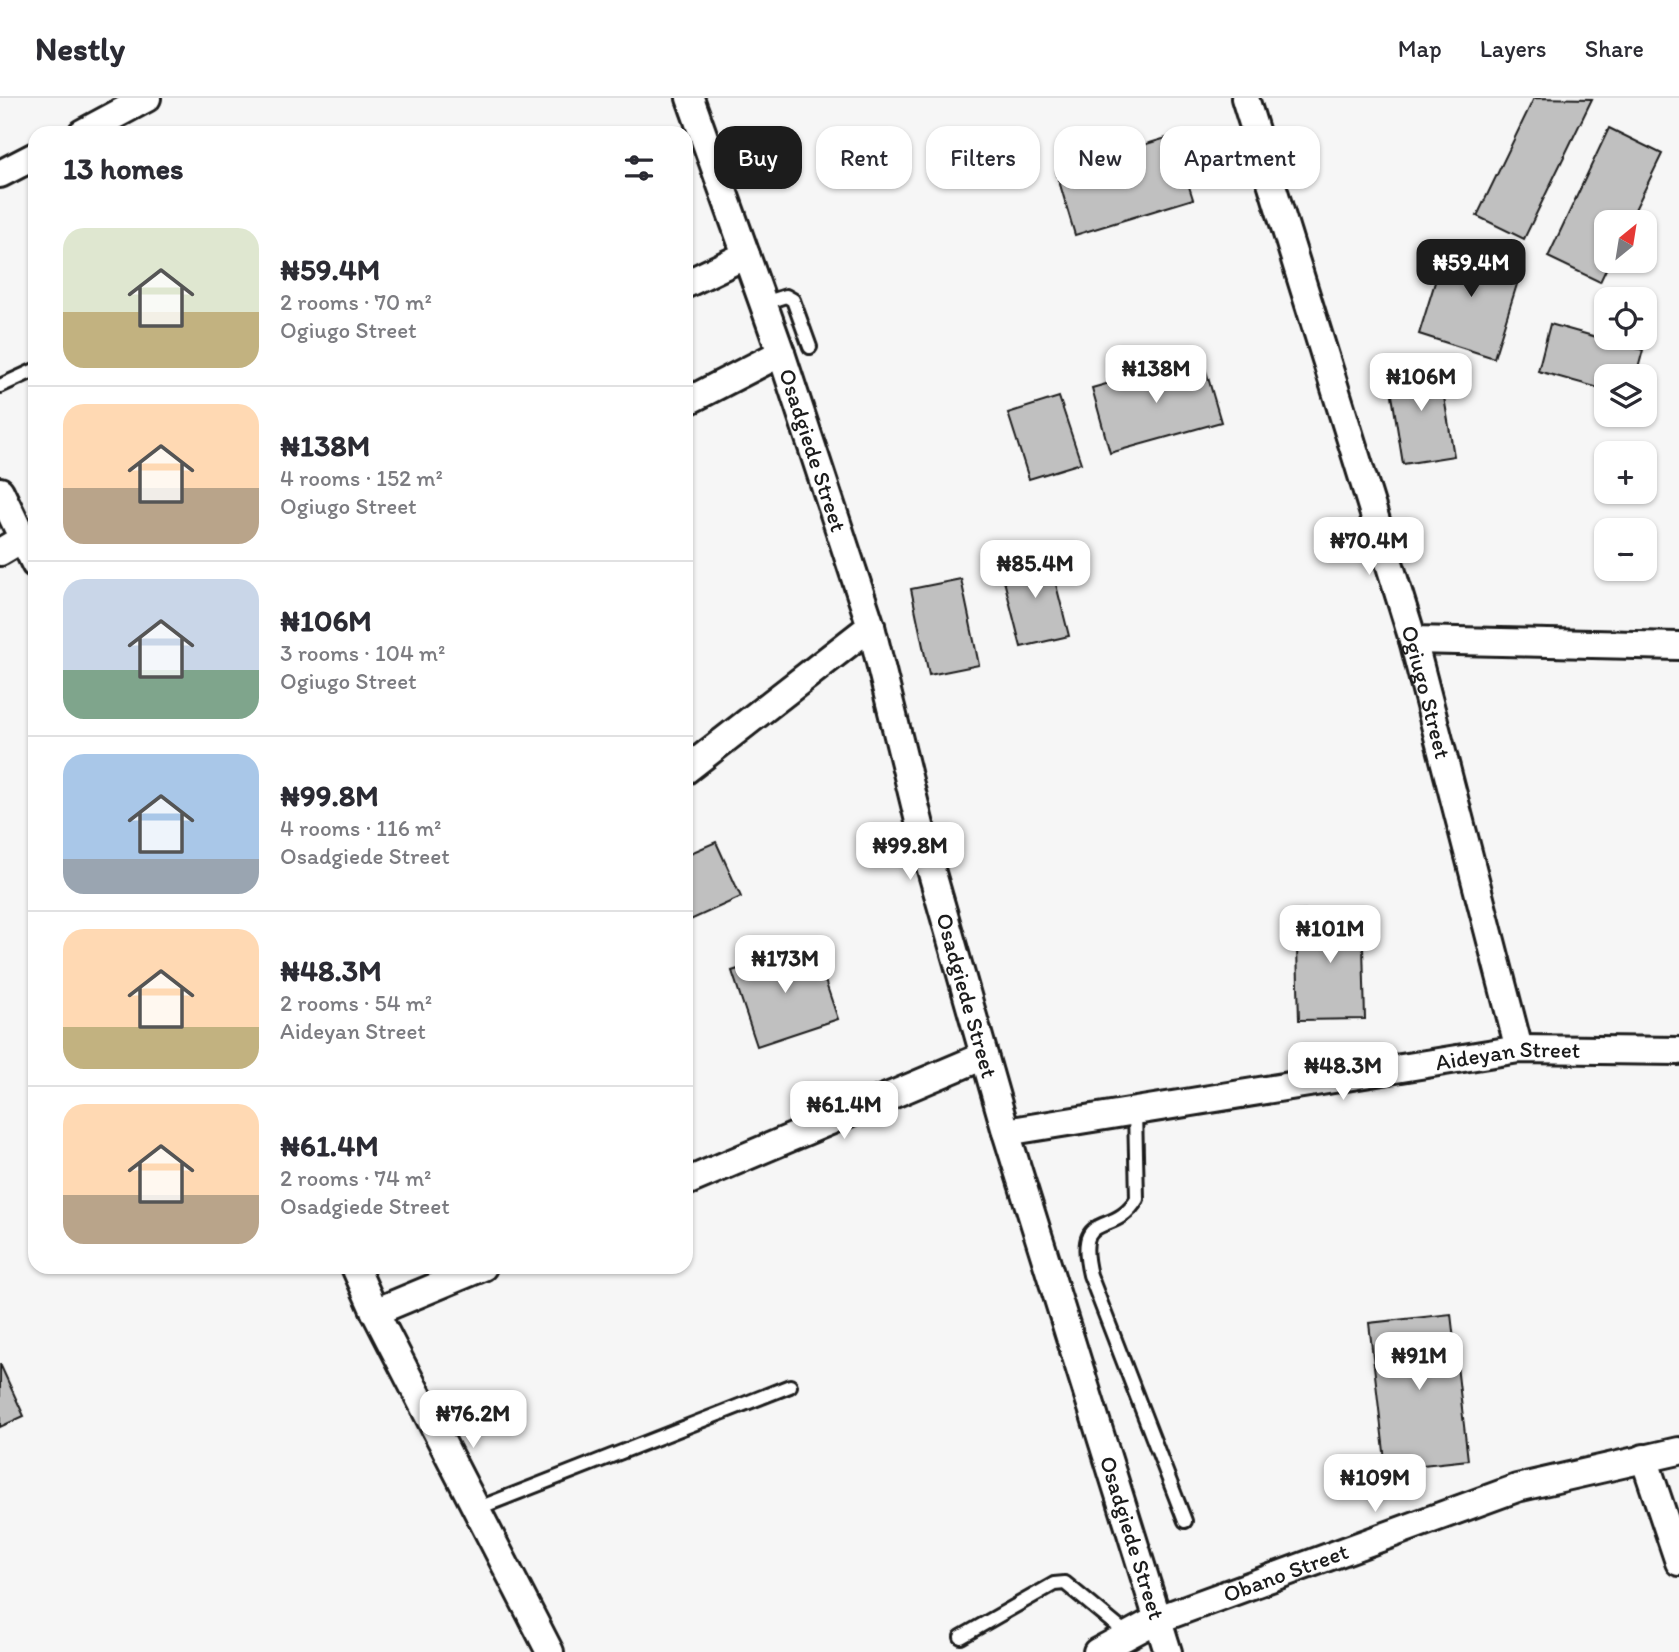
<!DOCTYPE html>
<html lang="en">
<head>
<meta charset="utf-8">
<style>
	body { margin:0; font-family:Itim,sans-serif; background:#f7f7f7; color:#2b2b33; height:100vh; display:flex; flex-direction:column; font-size:26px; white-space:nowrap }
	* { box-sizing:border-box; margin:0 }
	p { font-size:23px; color:#7c7c81 }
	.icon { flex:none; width:38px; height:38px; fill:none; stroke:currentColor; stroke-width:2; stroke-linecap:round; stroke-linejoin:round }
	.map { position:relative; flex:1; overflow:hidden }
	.side { position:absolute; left:28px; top:28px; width:665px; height:1148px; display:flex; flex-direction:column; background:#fff; border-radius:21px; box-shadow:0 2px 5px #0004 }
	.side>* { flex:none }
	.hud { position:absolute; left:714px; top:28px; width:665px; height:63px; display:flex; gap:14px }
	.needle { width:46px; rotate:30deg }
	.tools { position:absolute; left:1594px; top:112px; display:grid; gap:14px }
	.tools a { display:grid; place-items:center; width:63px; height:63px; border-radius:14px; background:#fff; box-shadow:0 2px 5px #0004; font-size:35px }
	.price { position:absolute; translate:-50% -60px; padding:0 16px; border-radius:14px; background:#fff; color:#222; font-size:23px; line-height:46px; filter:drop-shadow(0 2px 4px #0008) }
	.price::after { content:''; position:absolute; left:50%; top:42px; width:21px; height:16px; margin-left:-10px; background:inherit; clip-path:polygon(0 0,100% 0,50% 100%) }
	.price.selected { background:#1c1c1c; color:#fff }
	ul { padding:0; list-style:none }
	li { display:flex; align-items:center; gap:21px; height:175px; padding:0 35px }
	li+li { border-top:2px solid #e1e1e2 }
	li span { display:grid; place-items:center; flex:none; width:196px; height:140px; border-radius:21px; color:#555 }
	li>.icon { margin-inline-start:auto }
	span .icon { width:84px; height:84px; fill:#fffc; stroke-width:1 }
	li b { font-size:30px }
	h2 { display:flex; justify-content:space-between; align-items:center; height:84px; padding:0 35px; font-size:30px }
	.chip { padding:0 24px; border-radius:21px; background:#fff; box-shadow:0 2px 5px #0004; font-size:24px; line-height:63px }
	.chip.selected { background:#1c1c1c; color:#fff }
	header { display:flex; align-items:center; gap:42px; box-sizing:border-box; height:98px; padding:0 35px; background:#fff; border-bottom:2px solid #e1e1e2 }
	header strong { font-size:33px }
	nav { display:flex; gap:38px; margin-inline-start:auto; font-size:24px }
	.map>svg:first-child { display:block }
	.building { fill:#c0c0c0; stroke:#1c1c1c; stroke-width:2 }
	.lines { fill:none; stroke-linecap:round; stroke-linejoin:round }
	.service-casing { stroke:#1c1c1c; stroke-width:18 }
	.minor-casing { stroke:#1c1c1c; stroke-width:32 }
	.service { stroke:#fff; stroke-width:12 }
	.minor { stroke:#fff; stroke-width:26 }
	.labels { text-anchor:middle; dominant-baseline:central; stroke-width:5; stroke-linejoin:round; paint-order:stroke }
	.street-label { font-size:23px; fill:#1c1c1c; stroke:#fff }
</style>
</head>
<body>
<header>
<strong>Nestly</strong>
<nav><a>Map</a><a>Layers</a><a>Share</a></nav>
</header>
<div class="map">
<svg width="1679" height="1554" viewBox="0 0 1679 1554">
	<rect width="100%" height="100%" fill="#f6f6f6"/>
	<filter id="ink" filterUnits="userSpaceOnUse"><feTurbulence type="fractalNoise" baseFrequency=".0143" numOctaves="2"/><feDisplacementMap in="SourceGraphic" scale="14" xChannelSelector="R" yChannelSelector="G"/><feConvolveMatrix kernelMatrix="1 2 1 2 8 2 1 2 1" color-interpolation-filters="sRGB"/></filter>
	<g filter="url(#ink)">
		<g class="building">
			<polygon points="1534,0 1592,1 1524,141 1477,118"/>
			<polygon points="1609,30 1662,56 1629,124 1606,124 1606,163 1610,163 1600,184 1548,159"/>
			<polygon points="1173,38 1193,101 1075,137 1056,73"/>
			<polygon points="1448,142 1523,167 1494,260 1419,236"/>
			<polygon points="1550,226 1643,252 1636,278 1606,278 1606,292 1538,273"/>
			<polygon points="1202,259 1221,324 1110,355 1092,290"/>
			<polygon points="1438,264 1454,358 1403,366 1388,272"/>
			<polygon points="1059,299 1081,365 1029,381 1008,315"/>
			<polygon points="1048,455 1069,538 1021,549 1000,467"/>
			<polygon points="961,481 979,567 929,577 911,491"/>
			<polygon points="716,744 741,799 686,824 686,757"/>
			<polygon points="1362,812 1365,921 1299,922 1296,813"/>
			<polygon points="813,847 838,921 757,948 732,873"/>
			<polygon points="1451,1216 1468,1362 1386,1371 1369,1225"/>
			<polygon points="0,1266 24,1318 0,1329"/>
		</g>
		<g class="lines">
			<defs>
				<g id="service">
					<polyline points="764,205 786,198 793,202 810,249"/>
					<polyline points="0,288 35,272"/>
					<path d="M 1135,1013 L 1137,1101 C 1114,1141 1074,1109 1090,1177 L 1185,1423"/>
					<polyline points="476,1411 790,1288"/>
					<polyline points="961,1539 1054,1486 1065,1485 1128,1537"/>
				</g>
				<g id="minor">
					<path id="s1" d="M 690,0 L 781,255 L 871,528 L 930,768 L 1006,1034 L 1168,1554"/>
					<path id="s2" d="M 1245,0 L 1413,542 L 1519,951"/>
					<polyline points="82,35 147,0"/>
					<polyline points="0,76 35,58"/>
					<polyline points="686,186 746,157"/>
					<polyline points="686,304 781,255"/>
					<polyline points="0,393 35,466"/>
					<polyline points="0,454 22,441"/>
					<polyline points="1413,542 1679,548"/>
					<polyline points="686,672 871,528"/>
					<path id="s3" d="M 1006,1034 L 1519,951 L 1679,953"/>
					<polyline points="686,1084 984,958"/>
					<polyline points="355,1169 375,1214 550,1554"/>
					<polyline points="375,1214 483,1169"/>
					<polyline points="1644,1360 1679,1464"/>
					<path id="s4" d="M 1097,1554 L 1156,1522 L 1517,1390 L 1679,1353"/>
				</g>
			</defs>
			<use href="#service" class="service-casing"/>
			<use href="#minor" class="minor-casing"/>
			<use href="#service" class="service"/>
			<use href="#minor" class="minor"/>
		</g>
	</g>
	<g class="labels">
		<g class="street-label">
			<text stroke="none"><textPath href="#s1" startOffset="373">Osadgiede Street</textPath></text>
			<text stroke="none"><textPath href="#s2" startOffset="621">Ogiugo Street</textPath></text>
			<text stroke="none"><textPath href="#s1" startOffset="940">Osadgiede Street</textPath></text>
			<text stroke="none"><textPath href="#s3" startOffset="508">Aideyan Street</textPath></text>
			<text stroke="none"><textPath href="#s1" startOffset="1507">Osadgiede Street</textPath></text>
			<text stroke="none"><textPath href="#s4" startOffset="205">Obano Street</textPath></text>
		</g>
	</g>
</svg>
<div class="tools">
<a><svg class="needle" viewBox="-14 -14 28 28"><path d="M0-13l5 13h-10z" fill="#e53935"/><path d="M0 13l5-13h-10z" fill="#7c7c81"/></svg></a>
<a><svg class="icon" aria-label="locate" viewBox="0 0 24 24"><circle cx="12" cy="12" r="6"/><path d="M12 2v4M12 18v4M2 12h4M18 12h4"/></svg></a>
<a><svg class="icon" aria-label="layers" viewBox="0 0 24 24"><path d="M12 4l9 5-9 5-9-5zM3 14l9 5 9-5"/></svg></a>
<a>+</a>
<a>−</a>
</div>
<b class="price selected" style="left:1471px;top:201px">₦59.4M</b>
<b class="price" style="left:1156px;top:307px">₦138M</b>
<b class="price" style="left:1421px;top:315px">₦106M</b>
<b class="price" style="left:1369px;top:479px">₦70.4M</b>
<b class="price" style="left:1035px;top:502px">₦85.4M</b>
<b class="price" style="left:910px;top:784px">₦99.8M</b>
<b class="price" style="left:1330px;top:867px">₦101M</b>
<b class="price" style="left:785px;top:897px">₦173M</b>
<b class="price" style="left:1343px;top:1004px">₦48.3M</b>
<b class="price" style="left:844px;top:1043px">₦61.4M</b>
<b class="price" style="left:1419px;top:1294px">₦91M</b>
<b class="price" style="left:473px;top:1352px">₦76.2M</b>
<b class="price" style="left:1375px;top:1416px">₦109M</b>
<div class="hud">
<a class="chip selected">Buy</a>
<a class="chip">Rent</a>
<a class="chip">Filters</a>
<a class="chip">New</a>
<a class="chip">Apartment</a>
</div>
<section class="side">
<h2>13 homes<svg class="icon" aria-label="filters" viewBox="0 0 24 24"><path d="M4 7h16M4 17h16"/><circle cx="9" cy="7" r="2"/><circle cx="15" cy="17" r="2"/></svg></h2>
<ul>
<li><span style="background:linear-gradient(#dfe7d0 60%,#c2b280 0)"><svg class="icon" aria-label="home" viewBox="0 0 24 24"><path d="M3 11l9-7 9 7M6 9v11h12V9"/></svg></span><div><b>₦59.4M</b><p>2 rooms · 70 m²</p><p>Ogiugo Street</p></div></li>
<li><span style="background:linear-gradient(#ffd9b3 60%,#b9a48a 0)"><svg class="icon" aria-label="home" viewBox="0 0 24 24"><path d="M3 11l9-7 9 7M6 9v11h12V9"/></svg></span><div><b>₦138M</b><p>4 rooms · 152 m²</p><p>Ogiugo Street</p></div></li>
<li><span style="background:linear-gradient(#c9d6e8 65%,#7fa58c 0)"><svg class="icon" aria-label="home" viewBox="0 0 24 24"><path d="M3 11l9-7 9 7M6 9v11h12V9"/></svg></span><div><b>₦106M</b><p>3 rooms · 104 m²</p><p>Ogiugo Street</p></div></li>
<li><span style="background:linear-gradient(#a9c7e8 75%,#9aa5b1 0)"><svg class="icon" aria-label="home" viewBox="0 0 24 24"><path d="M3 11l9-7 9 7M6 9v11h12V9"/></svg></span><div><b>₦99.8M</b><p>4 rooms · 116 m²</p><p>Osadgiede Street</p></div></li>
<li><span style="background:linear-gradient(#ffd9b3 70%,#c2b280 0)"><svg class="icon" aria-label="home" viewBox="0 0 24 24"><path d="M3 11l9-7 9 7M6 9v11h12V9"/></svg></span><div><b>₦48.3M</b><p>2 rooms · 54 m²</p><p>Aideyan Street</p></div></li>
<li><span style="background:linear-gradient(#ffd9b3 65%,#b9a48a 0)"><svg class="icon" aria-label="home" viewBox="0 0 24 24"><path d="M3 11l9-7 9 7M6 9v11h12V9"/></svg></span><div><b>₦61.4M</b><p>2 rooms · 74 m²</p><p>Osadgiede Street</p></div></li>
</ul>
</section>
</div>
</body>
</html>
